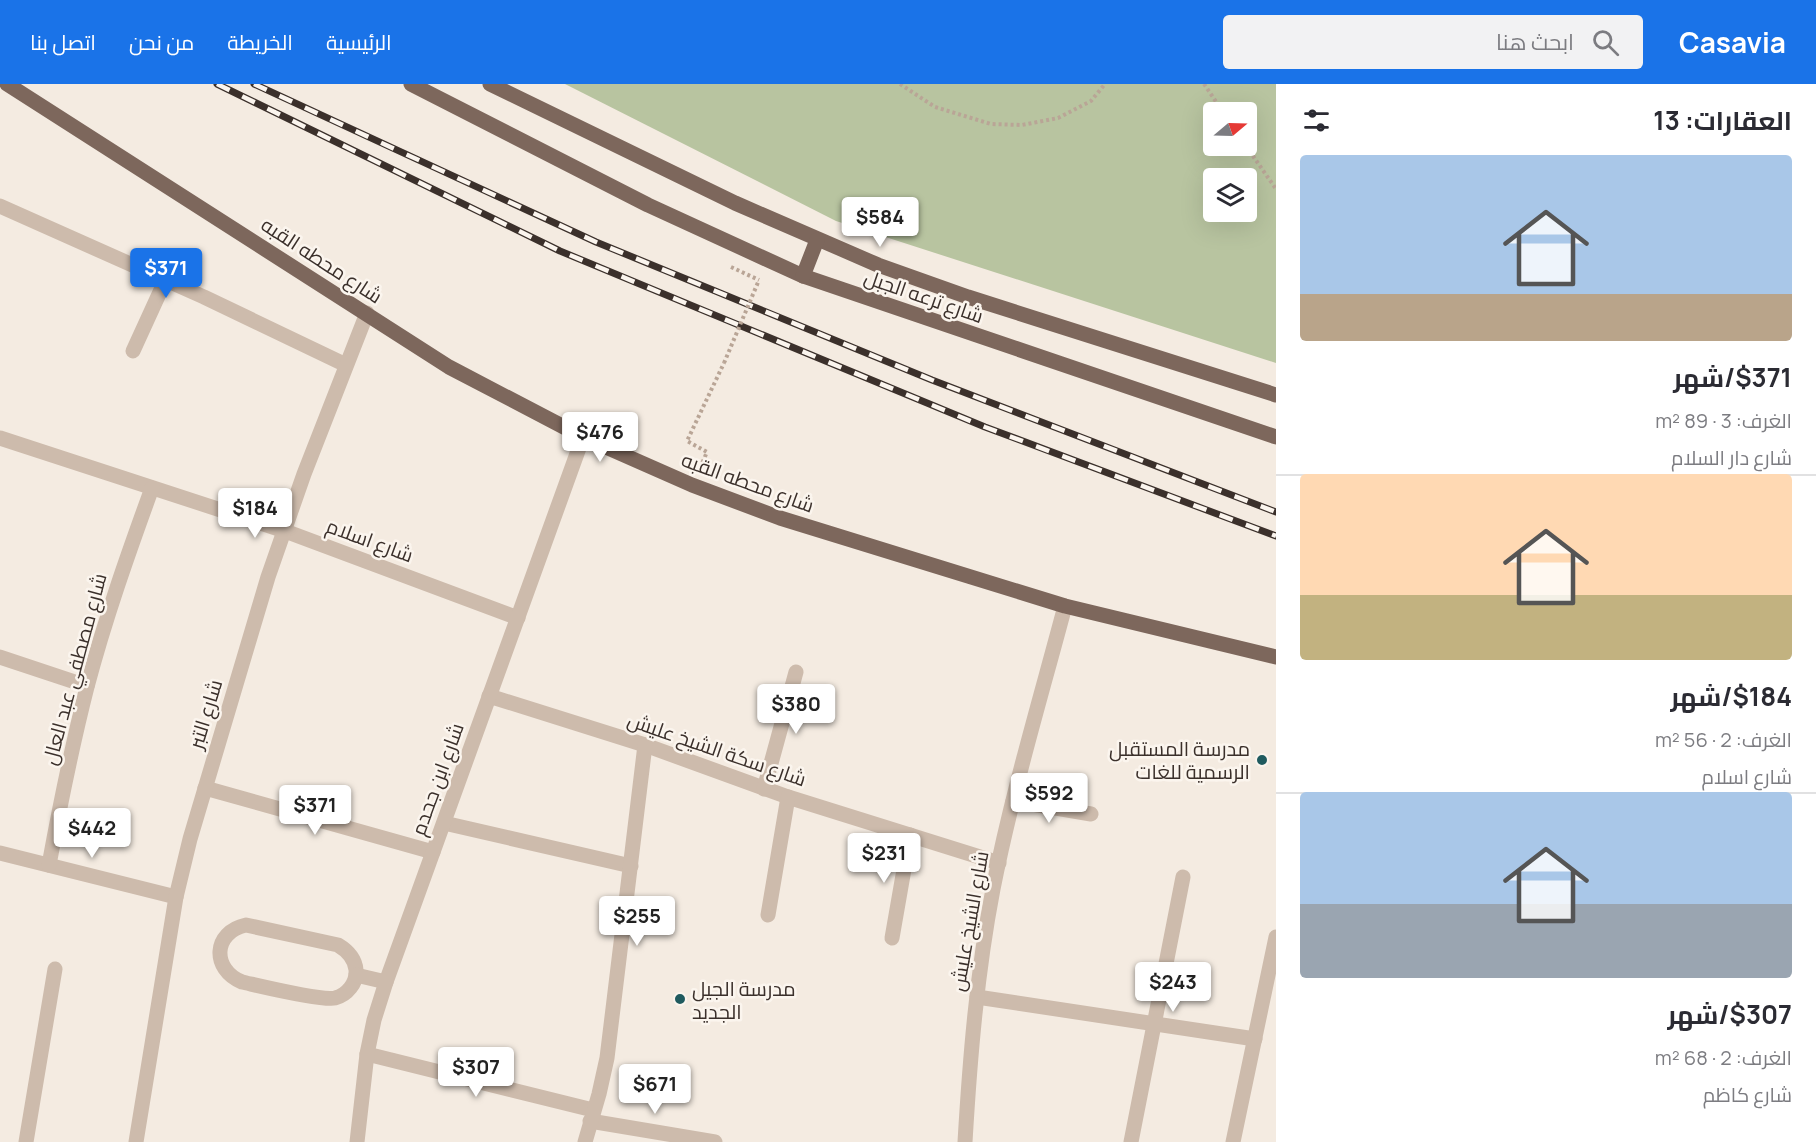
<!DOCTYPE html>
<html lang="ar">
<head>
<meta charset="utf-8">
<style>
	body { margin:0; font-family:Manrope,Cairo,sans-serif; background:#f2f2f3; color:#2b2b33; direction:rtl; height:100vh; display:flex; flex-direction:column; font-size:22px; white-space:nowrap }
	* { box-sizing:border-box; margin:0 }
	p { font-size:20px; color:#7c7c81 }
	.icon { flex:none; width:33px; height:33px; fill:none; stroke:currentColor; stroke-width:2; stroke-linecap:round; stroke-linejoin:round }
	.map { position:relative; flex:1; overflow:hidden; direction:ltr }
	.details { display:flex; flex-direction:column; background:#fff; width:540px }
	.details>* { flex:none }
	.needle { width:39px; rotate:71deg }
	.fabs { position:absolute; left:1203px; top:18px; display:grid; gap:12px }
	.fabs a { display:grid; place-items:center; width:54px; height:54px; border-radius:6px; background:#fff; box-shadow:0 6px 24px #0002; font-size:30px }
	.price { position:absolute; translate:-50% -51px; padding:0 14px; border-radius:6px; background:#fff; color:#222; font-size:20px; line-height:39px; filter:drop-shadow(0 2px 3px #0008) }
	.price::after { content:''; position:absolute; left:50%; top:36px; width:18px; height:14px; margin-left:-9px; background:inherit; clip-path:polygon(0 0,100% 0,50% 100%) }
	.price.selected { background:#1a73e8; color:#fff }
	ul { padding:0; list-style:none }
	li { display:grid; align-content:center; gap:12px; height:318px; padding:0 24px }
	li+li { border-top:2px solid #e1e1e2 }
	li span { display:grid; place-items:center; height:186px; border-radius:6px; color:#555 }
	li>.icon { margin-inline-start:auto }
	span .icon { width:108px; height:108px; fill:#fffc; stroke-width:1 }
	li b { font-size:26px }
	h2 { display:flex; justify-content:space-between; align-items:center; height:72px; padding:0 24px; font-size:26px }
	header { display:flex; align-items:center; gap:36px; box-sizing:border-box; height:84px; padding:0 30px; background:#1a73e8; color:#fff }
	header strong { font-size:28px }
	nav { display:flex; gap:33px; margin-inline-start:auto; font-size:21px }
	.search { width:420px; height:54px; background:#f2f2f3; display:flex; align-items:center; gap:15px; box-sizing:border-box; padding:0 21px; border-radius:6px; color:#7c7c81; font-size:22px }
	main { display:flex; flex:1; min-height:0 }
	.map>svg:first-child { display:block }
	.green { fill:#b8c4a0; fill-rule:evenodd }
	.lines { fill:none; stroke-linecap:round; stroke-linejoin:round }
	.path { stroke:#b9a596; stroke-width:4; stroke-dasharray:3 3; stroke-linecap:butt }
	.minor { stroke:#cdbbac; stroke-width:15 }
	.major { stroke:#7d675c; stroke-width:15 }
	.rail-casing { stroke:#3b302b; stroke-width:7 }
	.rail { stroke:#fbf5ee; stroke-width:4.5; stroke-dasharray:14; stroke-linecap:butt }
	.path-bridge { stroke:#b9a596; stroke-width:4; stroke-dasharray:3 3; stroke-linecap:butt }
	.poi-dot { fill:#1f5a5e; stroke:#fbf5ee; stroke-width:2 }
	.labels { text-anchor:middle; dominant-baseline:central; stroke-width:5; stroke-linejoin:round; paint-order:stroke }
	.street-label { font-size:20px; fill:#3b302b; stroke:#fbf5ee }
	.poi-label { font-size:20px; fill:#3b302b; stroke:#fbf5ee; text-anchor:end }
</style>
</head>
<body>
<header>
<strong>Casavia</strong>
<div class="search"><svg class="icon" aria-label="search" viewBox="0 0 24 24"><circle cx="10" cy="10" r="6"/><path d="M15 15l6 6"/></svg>ابحث هنا</div>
<nav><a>الرئيسية</a><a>الخريطة</a><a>من نحن</a><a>اتصل بنا</a></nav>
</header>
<main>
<section class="details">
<h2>العقارات: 13<svg class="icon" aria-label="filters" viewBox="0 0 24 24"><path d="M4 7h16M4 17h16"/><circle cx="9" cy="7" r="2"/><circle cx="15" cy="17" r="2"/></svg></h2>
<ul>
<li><span style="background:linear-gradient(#a9c7e8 75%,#b9a48a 0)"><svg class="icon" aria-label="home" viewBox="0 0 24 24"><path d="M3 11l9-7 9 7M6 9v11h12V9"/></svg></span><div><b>$371/شهر</b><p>الغرف: 3 · 89 m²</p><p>شارع دار السلام</p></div></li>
<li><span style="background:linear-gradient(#ffd9b3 65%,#c2b280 0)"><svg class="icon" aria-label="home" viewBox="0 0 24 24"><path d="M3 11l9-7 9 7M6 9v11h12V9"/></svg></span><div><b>$184/شهر</b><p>الغرف: 2 · 56 m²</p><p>شارع اسلام</p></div></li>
<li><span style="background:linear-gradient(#a9c7e8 60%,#9aa5b1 0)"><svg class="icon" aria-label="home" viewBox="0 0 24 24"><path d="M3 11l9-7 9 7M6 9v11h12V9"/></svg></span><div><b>$307/شهر</b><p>الغرف: 2 · 68 m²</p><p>شارع كاظم</p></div></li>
</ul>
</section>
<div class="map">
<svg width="1276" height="1058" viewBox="0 0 1276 1058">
	<rect width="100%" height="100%" fill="#f4ebe1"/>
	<path class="green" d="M 565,0 L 1276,0 L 1276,279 L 836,137 ZM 1214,28 L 1246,28 L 1246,62 L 1214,62 ZM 1214,94 L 1246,94 L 1246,128 L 1214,128 Z"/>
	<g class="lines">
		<g class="path">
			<polyline points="900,0 935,23 991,40 1022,41 1058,34 1091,17 1105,0"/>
			<polyline points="1204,0 1223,28"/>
			<polyline points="1246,62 1276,105"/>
			<polyline points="731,183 759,196"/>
			<polyline points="700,384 707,368 687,357 724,279"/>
		</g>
		<g class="minor">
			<polyline points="0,122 204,213 346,281"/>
			<polyline points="133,267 165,197"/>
			<polyline points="0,354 285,447 518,534"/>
			<polyline points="0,573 87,602"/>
			<polyline points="489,612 645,661 788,713 999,779"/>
			<polyline points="205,704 433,768"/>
			<polyline points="764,705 796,588"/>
			<polyline points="1013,717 1091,730"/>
			<polyline points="444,739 631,782"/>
			<polyline points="0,769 176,813"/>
			<path d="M 49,781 C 60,721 72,662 87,603 C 105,535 128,470 152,404"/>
			<polyline points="768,831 788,713"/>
			<path d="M 246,841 L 338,861 C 348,867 355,874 356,886 C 357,899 347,911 335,914 C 321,917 260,902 242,898 C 211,885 213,848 246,841 Z"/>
			<polyline points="892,854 910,751"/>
			<polyline points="356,891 386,898"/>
			<polyline points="977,913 1255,955"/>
			<polyline points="367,970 593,1026"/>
			<polyline points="590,1037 715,1058"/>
			<polyline points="26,1058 55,885"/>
			<polyline points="136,1058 176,813 190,755 268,493 304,390 367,229"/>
			<polyline points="357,1058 367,970 374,936 386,898 583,353"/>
			<polyline points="585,1058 599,1010 607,974 645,661"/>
			<path d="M 965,1058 C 970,973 977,888 993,805 C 1012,709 1040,616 1065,522"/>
			<polyline points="1131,1058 1183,793"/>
			<polyline points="1233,1058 1276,853"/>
		</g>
		<g class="major">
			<polyline points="7,0 449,283 583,353 692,401 780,434 1065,522 1276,573"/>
			<polyline points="411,0 648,121 803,192 1276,353"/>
			<polyline points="490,0 735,119 878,181 968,213 1276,311"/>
			<polyline points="803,192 817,156"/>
		</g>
		<defs>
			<g id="rail">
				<polyline points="217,0 560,167 985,343 1276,452"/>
				<polyline points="254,0 596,158 932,296 1276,428"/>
			</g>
		</defs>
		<use href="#rail" class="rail-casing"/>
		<use href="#rail" class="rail"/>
		<polyline class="path-bridge" points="724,279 759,196"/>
	</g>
	<g class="poi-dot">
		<circle cx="1262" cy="676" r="6"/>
		<circle cx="680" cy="915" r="6"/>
	</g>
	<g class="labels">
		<g class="street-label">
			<text transform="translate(322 176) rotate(33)">شارع محطه القبه</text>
			<text transform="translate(924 212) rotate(19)">شارع ترعه الجبل</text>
			<text transform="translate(748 398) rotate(20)">شارع محطه القبه</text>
			<text transform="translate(370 456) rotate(20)">شارع اسلام</text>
			<text transform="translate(74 585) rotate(-75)">شارع مصطفي عبد العال</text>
			<text transform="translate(205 630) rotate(-73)">شارع التبر</text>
			<text transform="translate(717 665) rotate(19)">شارع سكة الشيخ عليش</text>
			<text transform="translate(437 695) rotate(-70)">شارع ابن جحدم</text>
			<text transform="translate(969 837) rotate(-80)">شارع الشيخ عليش</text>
		</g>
		<g class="poi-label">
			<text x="1250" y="664">مدرسة المستقبل<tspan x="1250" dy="23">الرسمية للغات</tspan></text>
			<text x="692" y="904" text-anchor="start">مدرسة الجيل<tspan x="692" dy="23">الجديد</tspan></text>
		</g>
	</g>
</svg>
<div class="fabs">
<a><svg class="needle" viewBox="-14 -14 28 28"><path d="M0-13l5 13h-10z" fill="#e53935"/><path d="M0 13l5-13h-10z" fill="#7c7c81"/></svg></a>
<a><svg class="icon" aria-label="layers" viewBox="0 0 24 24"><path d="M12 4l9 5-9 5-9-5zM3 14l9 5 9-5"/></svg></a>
</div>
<b class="price" style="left:880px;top:164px">$584</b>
<b class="price selected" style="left:166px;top:215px">$371</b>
<b class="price" style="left:600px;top:379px">$476</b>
<b class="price" style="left:255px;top:455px">$184</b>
<b class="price" style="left:796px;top:651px">$380</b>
<b class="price" style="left:1049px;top:740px">$592</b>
<b class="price" style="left:315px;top:752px">$371</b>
<b class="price" style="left:92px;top:775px">$442</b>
<b class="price" style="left:884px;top:800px">$231</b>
<b class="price" style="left:637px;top:863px">$255</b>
<b class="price" style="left:1173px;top:929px">$243</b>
<b class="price" style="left:476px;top:1014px">$307</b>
<b class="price" style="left:655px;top:1031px">$671</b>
</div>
</main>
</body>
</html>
